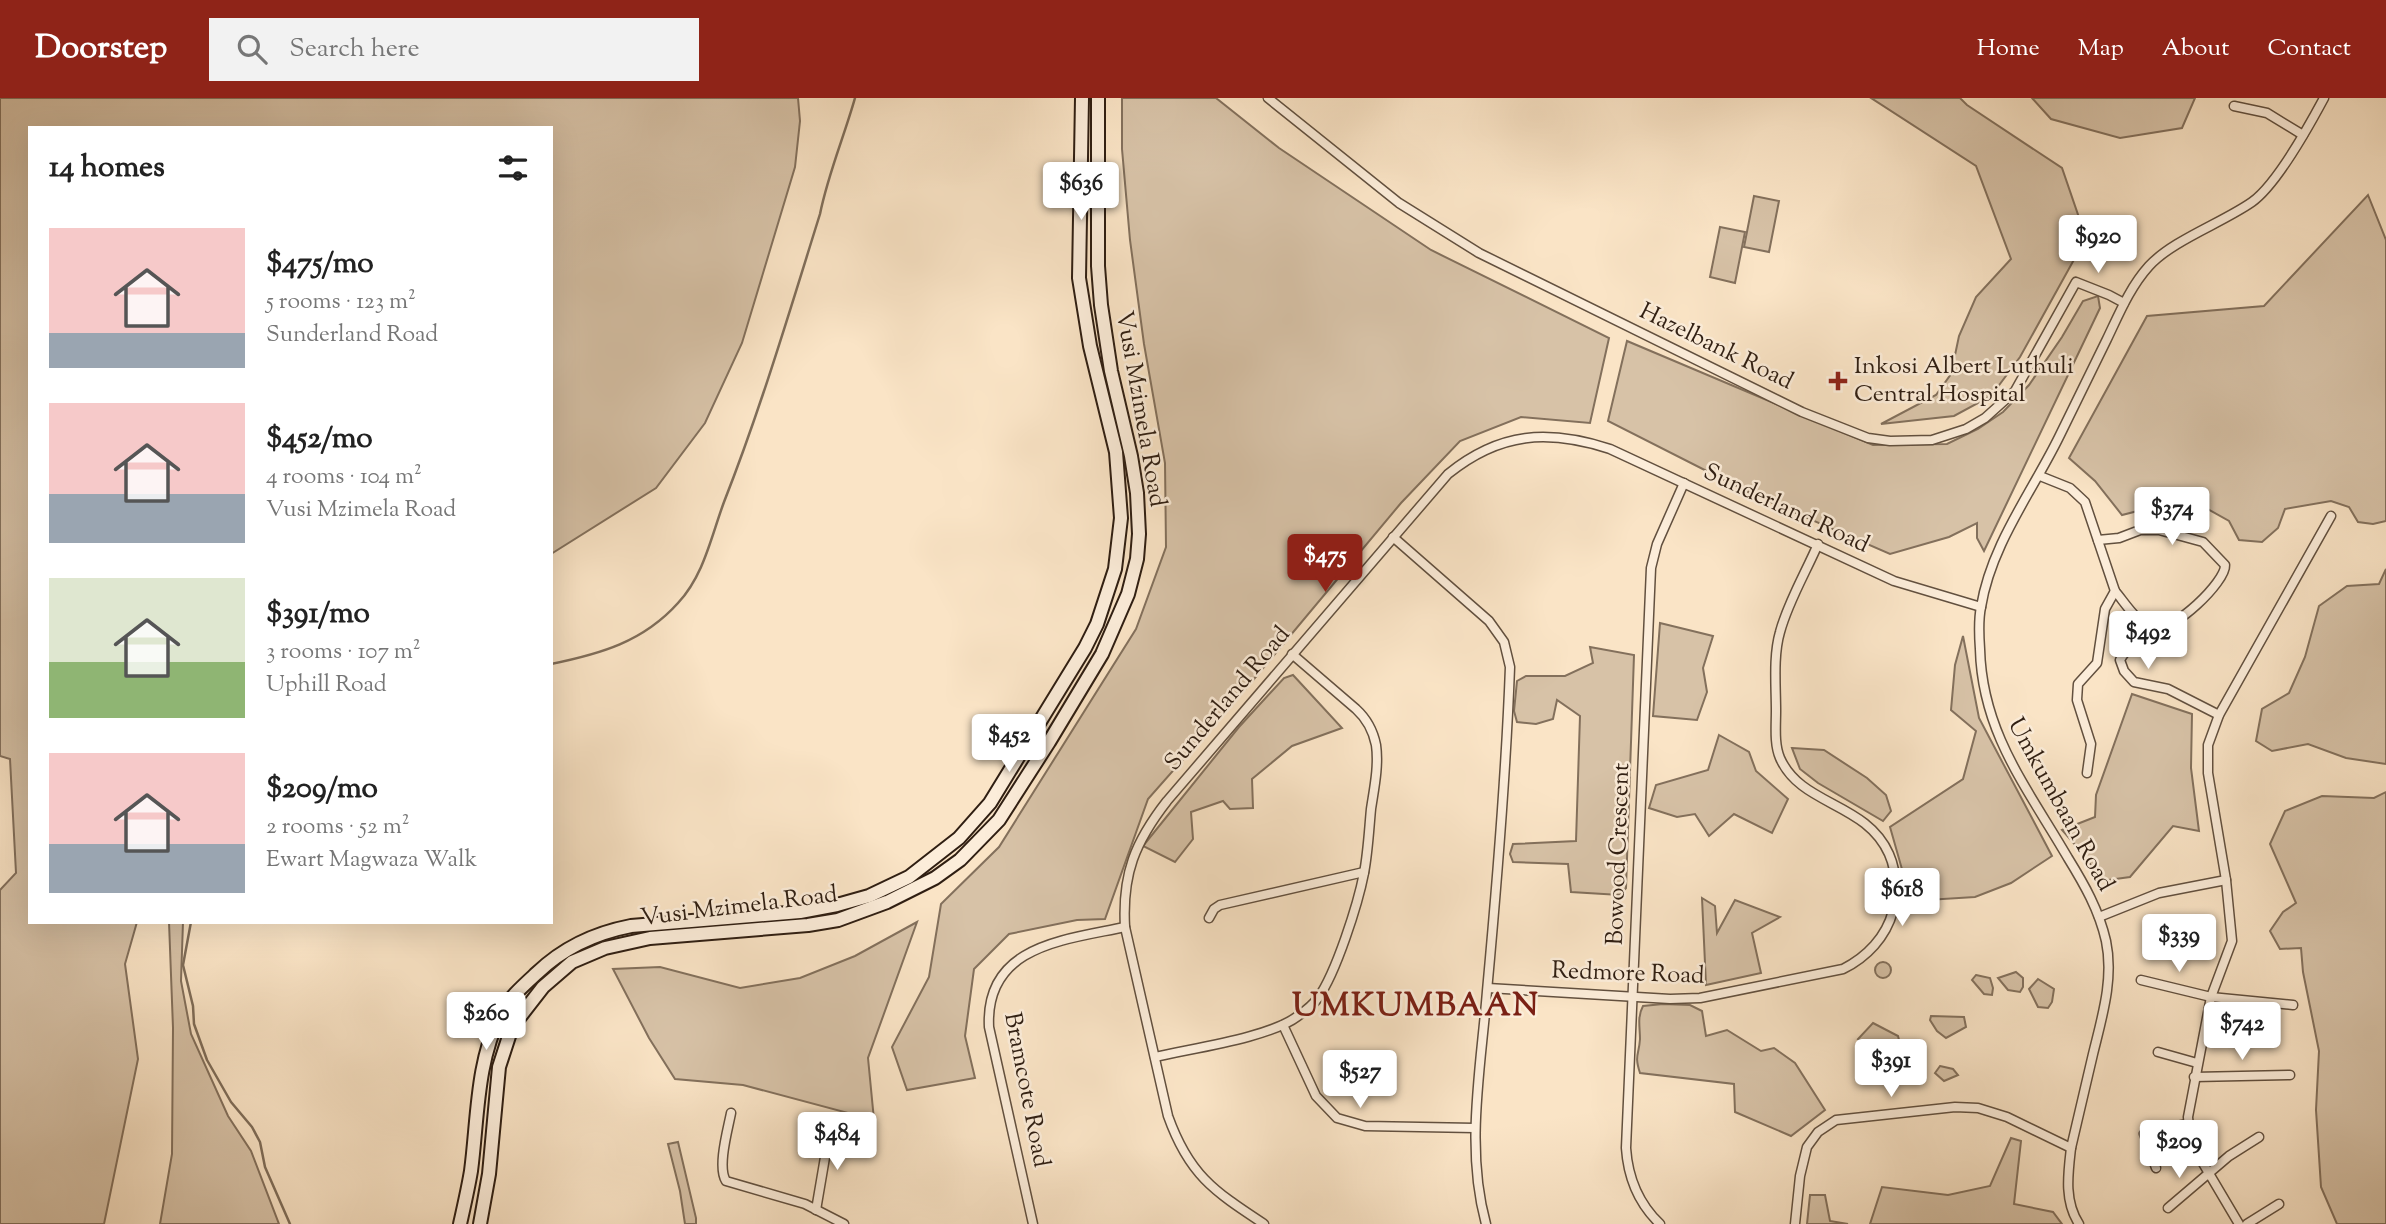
<!DOCTYPE html>
<html lang="en">
<head>
<meta charset="utf-8">
<style>
	body { margin:0; font-family:"Sorts Mill Goudy",serif; background:#f2f2f2; color:#222; height:100vh; display:flex; flex-direction:column; font-size:26px; white-space:nowrap }
	* { box-sizing:border-box; margin:0 }
	p { font-size:23px; color:#767676 }
	.icon { flex:none; width:38px; height:38px; fill:none; stroke:currentColor; stroke-width:2; stroke-linecap:round; stroke-linejoin:round }
	.map { position:relative; flex:1; overflow:hidden }
	.side { position:absolute; left:28px; top:28px; width:525px; height:798px; display:flex; flex-direction:column; background:#fff; border-radius:0px; box-shadow:0 7px 28px #0002 }
	.side>* { flex:none }
	.price { position:absolute; translate:-50% -60px; padding:0 16px; border-radius:7px; background:#fff; color:#222; font-size:23px; line-height:46px; filter:drop-shadow(0 2px 4px #0008) }
	.price::after { content:''; position:absolute; left:50%; top:42px; width:21px; height:16px; margin-left:-10px; background:inherit; clip-path:polygon(0 0,100% 0,50% 100%) }
	.price.active { background:#8f2418; color:#fff }
	ul { padding:0; list-style:none }
	li { display:flex; align-items:center; gap:21px; height:175px; padding:0 21px }
	li span { display:grid; place-items:center; flex:none; width:196px; height:140px; border-radius:0px; color:#555 }
	li>.icon { margin-inline-start:auto }
	span .icon { width:84px; height:84px; fill:#fffc; stroke-width:1 }
	li b { font-size:30px }
	h2 { display:flex; justify-content:space-between; align-items:center; height:84px; padding:0 21px; font-size:30px }
	header { display:flex; align-items:center; gap:42px; box-sizing:border-box; height:98px; padding:0 35px; background:#8f2418; color:#fff }
	header strong { font-size:33px }
	nav { display:flex; gap:38px; margin-inline-start:auto; font-size:24px }
	.search { width:490px; height:63px; background:#f2f2f2; display:flex; align-items:center; gap:18px; box-sizing:border-box; padding:0 24px; border-radius:0px; color:#767676; font-size:26px }
	.map>svg:first-child { display:block }
	.green { fill:#d7c2a7; stroke:#83705c; stroke-width:2 }
	.lines { fill:none; stroke-linecap:round; stroke-linejoin:round }
	.stream { stroke:#7f6d59; stroke-width:2.5 }
	.street-casing { stroke:#62503f; stroke-width:11 }
	.secondary-casing { stroke:#2f1e12; stroke-width:16 }
	.street { stroke:#fcedda; stroke-width:8 }
	.secondary { stroke:#fcedda; stroke-width:12 }
	.poi-dot { fill:#8f2418; stroke:#fcedda; stroke-width:2.5 }
	.labels { text-anchor:middle; dominant-baseline:central; stroke-width:5; stroke-linejoin:round; paint-order:stroke }
	.street-label { font-size:24px; fill:#2f1e12; stroke:#fcedda }
	.poi-label { font-size:24px; fill:#2f1e12; stroke:#fcedda; text-anchor:start }
	.district-label { font-size:32px; font-weight:bold; letter-spacing:2px; fill:#7a1f14; stroke:#fcedda }
</style>
</head>
<body>
<header>
<strong>Doorstep</strong>
<div class="search"><svg class="icon" aria-label="search" viewBox="0 0 24 24"><circle cx="10" cy="10" r="6"/><path d="M15 15l6 6"/></svg>Search here</div>
<nav><a>Home</a><a>Map</a><a>About</a><a>Contact</a></nav>
</header>
<div class="map">
<svg width="2386" height="1126" viewBox="0 0 2386 1126">
	<rect width="100%" height="100%" fill="#fae4c6"/>
	<filter id="stains"><feTurbulence type="fractalNoise" baseFrequency=".00286" numOctaves="4"/><feColorMatrix values="0 0 0 0 .2 0 0 0 0 .09 0 0 0 0 .02 0 0 0 .5 -.17"/></filter>
	<radialGradient id="worn" r=".72"><stop offset=".6" stop-color="#630" stop-opacity="0"/><stop offset="1" stop-color="#630" stop-opacity=".3"/></radialGradient>
	<g class="green">
		<polygon points="0,0 798,0 800,23 795,69 742,245 705,325 656,390 551,456 551,30 30,30 30,824 137,824 125,866 138,961 104,1126 0,1126 0,792 16,775 10,661 0,658"/>
		<polygon points="1122,0 1216,0 1279,50 1431,152 1609,240 1590,325 1521,319 1460,343 1401,405 1254,581 1148,701 1105,821 1077,822 1009,836 974,871 965,938 975,980 907,992 892,949 929,879 941,806 999,749 1136,531 1166,449 1165,365 1144,246 1130,142 1122,51"/>
		<polygon points="1871,0 1960,0 1967,7 2062,70 2086,140 2020,259 1991,298 1954,318 1881,326 1936,297 1951,276 1959,238 1976,199 2011,161 1976,68"/>
		<polygon points="2032,0 2195,0 2182,30 2120,40 2051,21"/>
		<polygon points="2368,97 2386,142 2386,423 2373,426 2358,424 2349,409 2331,403 2285,411 2278,430 2262,444 2239,442 2229,423 2188,400 2122,417 2095,383 2069,360 2147,218 2264,208"/>
		<polygon points="1754,98 1779,103 1769,154 1744,149"/>
		<polygon points="1720,129 1745,134 1735,185 1710,179"/>
		<polygon points="2098,198 2100,210 1984,453 1977,440 1977,425 1949,439 1890,456 1750,395 1608,323 1627,243 1873,347 1947,346 1978,331 2003,314 2029,287 2062,239 2083,203"/>
		<polygon points="2386,471 2386,666 2346,660 2308,646 2272,653 2256,643 2262,611 2289,595 2305,559 2319,508 2347,488 2379,486"/>
		<polygon points="1660,525 1713,538 1703,570 1707,594 1697,622 1653,618"/>
		<polygon points="1963,538 1979,620 2052,758 2011,785 1975,799 1911,803 1890,729 1963,681 1976,633 1951,612 1955,567"/>
		<polygon points="1590,549 1634,557 1626,790 1620,797 1571,794 1568,766 1513,764 1510,756 1513,746 1576,743 1580,618 1557,602 1553,621 1536,626 1517,624 1514,613 1517,583 1526,578 1565,578 1593,565"/>
		<polygon points="1293,577 1342,630 1292,648 1252,681 1253,710 1230,711 1223,703 1191,714 1193,741 1175,764 1143,748 1239,629 1284,580"/>
		<polygon points="2132,596 2192,616 2191,670 2199,733 2173,728 2130,779 2101,783 2085,758 2062,732 2095,719 2096,697"/>
		<polygon points="1719,637 1749,654 1756,673 1788,701 1772,735 1734,716 1709,738 1695,716 1677,719 1649,710 1656,687 1708,672"/>
		<polygon points="1792,650 1824,652 1867,680 1886,697 1891,713 1883,723 1818,685 1800,671"/>
		<polygon points="2386,694 2386,1126 2337,1126 2321,1089 2316,1012 2319,953 2303,874 2301,850 2280,851 2270,833 2283,814 2296,805 2270,746 2285,713 2322,698 2374,700"/>
		<polygon points="1702,800 1715,808 1717,835 1735,802 1780,819 1752,835 1761,875 1706,887"/>
		<polygon points="169,824 183,824 181,883 191,936 228,1018 251,1053 279,1126 160,1126 172,1056 173,930"/>
		<polygon points="917,824 868,960 874,1022 743,987 675,981 649,940 613,871 660,869 740,890 800,880 855,858"/>
		<circle cx="1883" cy="872" r="8"/>
		<polygon points="2016,874 2023,880 2023,889 2020,894 2008,892 1998,880"/>
		<polygon points="1976,877 1990,880 1993,890 1992,897 1984,896 1972,882"/>
		<polygon points="2038,881 2054,891 2052,904 2048,910 2038,909 2029,891"/>
		<path d="M 1663,906 L 1690,907 L 1702,913 L 1706,938 L 1727,932 L 1761,953 L 1774,950 L 1795,965 L 1825,1012 L 1791,1038 L 1735,1014 L 1734,986 L 1640,975 C 1634,957 1639,957 1640,941 C 1640,929 1637,919 1643,908 Z"/>
		<polygon points="1931,918 1964,919 1966,929 1946,940 1937,933 1930,922"/>
		<polygon points="1873,925 1898,938 1900,946 1894,953 1874,952 1858,941"/>
		<polygon points="1940,968 1953,971 1958,977 1944,983 1935,975"/>
		<polygon points="2011,1040 2021,1043 2014,1106 2053,1114 2062,1126 1870,1126 1882,1089 1948,1097 1990,1088"/>
		<polygon points="678,1044 696,1120 696,1126 685,1126 680,1093 668,1046"/>
		<polygon points="1810,1097 1825,1097 1830,1123 1848,1126 1807,1126"/>
	</g>
	<g class="lines">
		<g class="stream">
			<path d="M 551,566 C 600,556 643,544 678,505 C 704,477 711,439 724,404 C 761,310 790,212 820,116 C 828,76 844,39 855,0"/>
			<polyline points="191,824 183,867 193,908 194,926 207,962 231,1004 252,1029 260,1044 265,1069 290,1126"/>
		</g>
		<defs>
			<g id="street">
				<polyline points="1268,0 1399,105 1479,155 1802,314 1868,340 1890,343 1932,342 1966,331 1985,320 2015,293 2076,184 2109,197 2124,205"/>
				<polyline points="2234,8 2267,15 2303,37"/>
				<polyline points="2040,378 2070,390 2085,404 2115,493 2105,511 2097,565 2078,586 2077,602 2091,646 2087,675"/>
				<path d="M 1393,439 L 1489,523 L 1504,544 L 1510,569 C 1506,677 1497,785 1487,893 C 1481,970 1465,1050 1486,1126"/>
				<path d="M 2098,442 L 2119,440 L 2140,432 L 2159,432 L 2203,444 L 2225,467 C 2226,484 2173,534 2155,530 C 2137,526 2126,506 2115,493"/>
				<path d="M 2162,531 L 2162,547 C 2146,549 2129,544 2120,562 L 2124,573 L 2134,584 L 2168,591 L 2219,617"/>
				<polyline points="2099,819 2159,795 2226,782"/>
				<polyline points="1209,820 1214,811 1220,807 1364,774"/>
				<polyline points="2141,882 2211,899 2293,907"/>
				<path d="M 1488,890 L 1670,901 L 1700,900 L 1843,871 C 1867,859 1886,839 1893,813 C 1897,793 1897,774 1889,756 C 1866,704 1801,708 1780,660 C 1774,646 1776,628 1776,613 C 1776,588 1773,558 1780,534 C 1788,504 1806,474 1818,446"/>
				<polyline points="1283,927 1316,998 1337,1020 1365,1028 1475,1030"/>
				<polyline points="2158,954 2197,965"/>
				<path d="M 1155,959 C 1193,950 1269,940 1298,918 C 1305,913 1313,907 1318,900 C 1336,875 1358,806 1364,775 C 1368,754 1369,732 1371,711 C 1374,691 1379,668 1376,647 C 1373,632 1367,621 1356,611 L 1292,556"/>
				<polyline points="2194,979 2290,977"/>
				<path d="M 731,1015 C 728,1031 717,1069 726,1083 L 805,1106 L 844,1126"/>
				<polyline points="2156,1070 2144,1036 2149,1033 2188,1026"/>
				<polyline points="2168,1110 2229,1058 2259,1039"/>
				<polyline points="816,1112 830,1030"/>
				<path d="M 1033,1126 L 989,929 C 985,847 1065,842 1125,829"/>
				<path d="M 1264,1126 C 1214,1093 1189,1077 1168,1018 L 1125,829 C 1122,776 1135,744 1167,703 L 1448,376 C 1500,334 1548,331 1610,351 L 1894,483 L 1981,509"/>
				<path d="M 1660,1126 C 1638,1105 1628,1080 1626,1050 L 1651,470 L 1657,446 L 1684,385"/>
				<polyline points="1795,1126 1800,1078 1807,1049 1818,1034 1836,1022 1955,1009 1978,1010 2007,1019 2071,1050"/>
				<path d="M 2079,1126 C 2064,1103 2068,1076 2071,1050 C 2078,1019 2086,987 2093,956 C 2102,919 2114,881 2106,843 C 2099,812 2084,786 2068,760 C 2028,691 1982,635 1980,551 C 1979,537 1978,523 1981,509 C 1991,447 2032,394 2059,339 C 2075,307 2091,274 2107,241 C 2119,216 2130,189 2149,168 C 2173,142 2222,125 2252,104 C 2277,86 2309,28 2324,0"/>
				<polyline points="2239,1126 2194,1050 2190,1040 2188,1019 2211,899 2232,843 2226,782 2208,675 2208,647 2219,617 2331,418"/>
				<polyline points="2247,1126 2279,1106"/>
			</g>
			<g id="secondary">
				<path d="M 460,1126 C 464,1108 468,1091 471,1073 C 478,1020 476,965 501,915 C 509,900 524,887 537,875 C 564,849 595,835 631,828 L 800,814 L 837,807 L 869,798 L 909,779 L 959,740 L 990,705 L 1085,550 L 1097,526 L 1115,471 L 1121,420 L 1116,354 L 1090,248 L 1079,180 L 1082,0"/>
				<polyline points="480,1126 489,1076 499,969 512,929 543,889 572,864 605,850 650,840 808,827 838,822 887,804 935,780 960,762 999,722 1049,644 1102,556 1128,496 1137,461 1139,436 1137,395 1131,358 1111,273 1101,207 1098,168 1098,0"/>
			</g>
		</defs>
		<use href="#street" class="street-casing"/>
		<use href="#secondary" class="secondary-casing"/>
		<use href="#street" class="street"/>
		<use href="#secondary" class="secondary"/>
	</g>
	<path class="poi-dot" d="M1834.5 272.5h7v7h7v7h-7v7h-7v-7h-7v-7h7z"/>
	<g class="labels">
		<g class="street-label">
			<text transform="translate(1716 249) rotate(26)">Hazelbank Road</text>
			<text transform="translate(1140 311) rotate(80)">Vusi Mzimela Road</text>
			<text transform="translate(1786 411) rotate(25)">Sunderland Road</text>
			<text transform="translate(1228 601) rotate(-50)">Sunderland Road</text>
			<text transform="translate(2060 707) rotate(61)">Umkumbaan Road</text>
			<text transform="translate(1619 756) rotate(-88)">Bowood Crescent</text>
			<text transform="translate(739 809) rotate(-7)">Vusi Mzimela Road</text>
			<text transform="translate(1628 876) rotate(2)">Redmore Road</text>
			<text transform="translate(1026 992) rotate(79)">Bramcote Road</text>
		</g>
		<g class="poi-label">
			<text x="1854" y="269">Inkosi Albert Luthuli<tspan x="1854" dy="28">Central Hospital</tspan></text>
		</g>
		<g class="district-label">
			<text x="1416" y="909">UMKUMBAAN</text>
		</g>
	</g>
	<rect width="100%" height="100%" filter="url(#stains)"/>
	<rect width="100%" height="100%" fill="url(#worn)"/>
</svg>
<b class="price" style="left:1081px;top:124px">$636</b>
<b class="price" style="left:2098px;top:177px">$920</b>
<b class="price" style="left:2172px;top:449px">$374</b>
<b class="price active" style="left:1325px;top:496px">$475</b>
<b class="price" style="left:2148px;top:573px">$492</b>
<b class="price" style="left:1009px;top:676px">$452</b>
<b class="price" style="left:1902px;top:830px">$618</b>
<b class="price" style="left:2179px;top:876px">$339</b>
<b class="price" style="left:486px;top:954px">$260</b>
<b class="price" style="left:2242px;top:964px">$742</b>
<b class="price" style="left:1891px;top:1001px">$391</b>
<b class="price" style="left:1360px;top:1012px">$527</b>
<b class="price" style="left:837px;top:1074px">$484</b>
<b class="price" style="left:2179px;top:1082px">$209</b>
<section class="side">
<h2>14 homes<svg class="icon" aria-label="filters" viewBox="0 0 24 24"><path d="M4 7h16M4 17h16"/><circle cx="9" cy="7" r="2"/><circle cx="15" cy="17" r="2"/></svg></h2>
<ul>
<li><span style="background:linear-gradient(#f6c9c9 75%,#9aa5b1 0)"><svg class="icon" aria-label="home" viewBox="0 0 24 24"><path d="M3 11l9-7 9 7M6 9v11h12V9"/></svg></span><div><b>$475/mo</b><p>5 rooms · 123 m²</p><p>Sunderland Road</p></div></li>
<li><span style="background:linear-gradient(#f6c9c9 65%,#9aa5b1 0)"><svg class="icon" aria-label="home" viewBox="0 0 24 24"><path d="M3 11l9-7 9 7M6 9v11h12V9"/></svg></span><div><b>$452/mo</b><p>4 rooms · 104 m²</p><p>Vusi Mzimela Road</p></div></li>
<li><span style="background:linear-gradient(#dfe7d0 60%,#8fb573 0)"><svg class="icon" aria-label="home" viewBox="0 0 24 24"><path d="M3 11l9-7 9 7M6 9v11h12V9"/></svg></span><div><b>$391/mo</b><p>3 rooms · 107 m²</p><p>Uphill Road</p></div></li>
<li><span style="background:linear-gradient(#f6c9c9 65%,#9aa5b1 0)"><svg class="icon" aria-label="home" viewBox="0 0 24 24"><path d="M3 11l9-7 9 7M6 9v11h12V9"/></svg></span><div><b>$209/mo</b><p>2 rooms · 52 m²</p><p>Ewart Magwaza Walk</p></div></li>
</ul>
</section>
</div>
</body>
</html>
